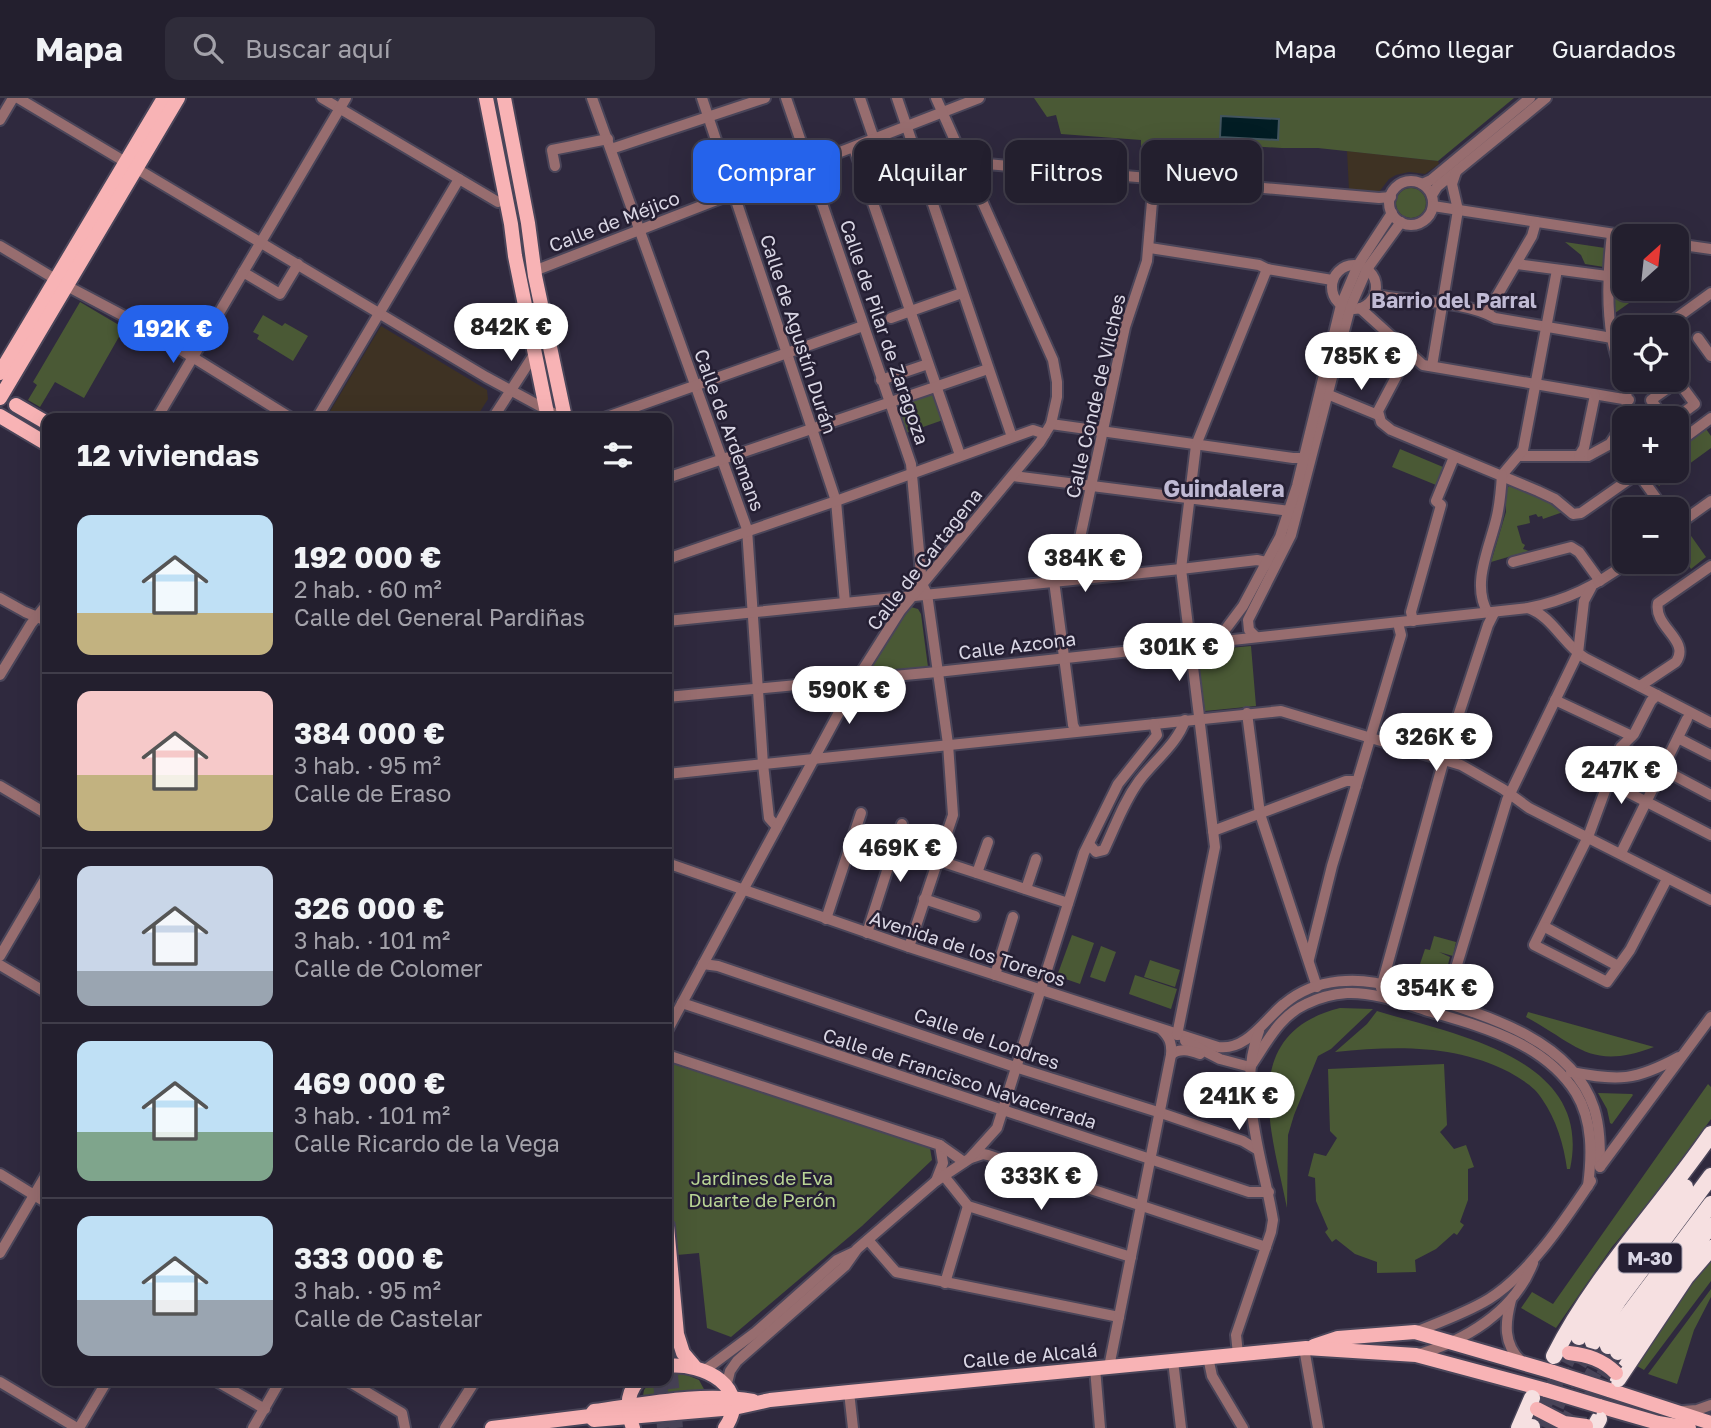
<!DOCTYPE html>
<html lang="es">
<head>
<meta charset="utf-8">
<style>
	body { margin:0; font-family:"Golos Text",sans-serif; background:#2f2c3a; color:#f1f3f6; height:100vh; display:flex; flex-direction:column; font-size:26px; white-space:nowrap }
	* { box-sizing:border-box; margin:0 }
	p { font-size:23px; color:#a3a2aa }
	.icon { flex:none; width:38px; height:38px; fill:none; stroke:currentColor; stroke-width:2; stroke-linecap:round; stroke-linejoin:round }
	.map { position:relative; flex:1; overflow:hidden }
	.details { position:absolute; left:42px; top:315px; width:630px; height:973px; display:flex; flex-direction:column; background:#231f2e; border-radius:14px; box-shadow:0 7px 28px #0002,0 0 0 2px #403d4a }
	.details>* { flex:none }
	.hud { position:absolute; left:693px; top:42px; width:665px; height:63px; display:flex; gap:14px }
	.needle { width:46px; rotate:27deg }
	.buttons { position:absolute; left:1612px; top:126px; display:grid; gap:14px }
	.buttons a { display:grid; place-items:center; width:77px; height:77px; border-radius:14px; background:#231f2e; box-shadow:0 7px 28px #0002,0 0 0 2px #403d4a; font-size:35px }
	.price { position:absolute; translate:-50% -60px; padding:0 16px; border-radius:24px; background:#fff; color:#222; font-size:23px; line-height:46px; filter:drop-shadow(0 2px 4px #0008) }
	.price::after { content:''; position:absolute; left:50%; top:42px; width:21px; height:16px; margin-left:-10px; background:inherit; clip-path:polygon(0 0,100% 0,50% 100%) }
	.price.active { background:#2563eb; color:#fff }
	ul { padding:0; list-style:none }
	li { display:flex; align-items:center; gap:21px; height:175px; padding:0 35px }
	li+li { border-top:2px solid #403d4a }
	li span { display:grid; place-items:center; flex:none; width:196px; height:140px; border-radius:14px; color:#555 }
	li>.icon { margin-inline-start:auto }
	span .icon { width:84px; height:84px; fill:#fffc; stroke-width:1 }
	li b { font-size:30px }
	h2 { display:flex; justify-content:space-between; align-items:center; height:84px; padding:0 35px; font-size:30px }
	.chip { padding:0 24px; border-radius:14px; background:#231f2e; box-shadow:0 7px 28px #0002,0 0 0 2px #403d4a; font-size:24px; line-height:63px }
	.chip.active { background:#2563eb; color:#fff }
	header { display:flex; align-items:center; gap:42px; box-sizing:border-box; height:98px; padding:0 35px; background:#231f2e; border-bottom:2px solid #403d4a }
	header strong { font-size:33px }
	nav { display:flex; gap:38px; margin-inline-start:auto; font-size:24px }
	.search { width:490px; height:63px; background:#2f2c3a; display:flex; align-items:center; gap:18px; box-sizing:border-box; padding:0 24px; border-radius:14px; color:#a3a2aa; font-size:26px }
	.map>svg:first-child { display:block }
	.medical { fill:#3e3223 }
	.green { fill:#4a5935 }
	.water { fill:#021d24; stroke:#42545e; stroke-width:2 }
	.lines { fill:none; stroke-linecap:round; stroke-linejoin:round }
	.major-tunnel { stroke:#484357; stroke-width:14; stroke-dasharray:14 7; stroke-linecap:butt }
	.highway-tunnel { stroke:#484357; stroke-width:16; stroke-dasharray:16 8; stroke-linecap:butt }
	.minor-casing { stroke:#4a4559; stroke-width:14 }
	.major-casing { stroke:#4a4559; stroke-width:18 }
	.highway-casing { stroke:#4a4559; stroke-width:19 }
	.minor { stroke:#976d6f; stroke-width:10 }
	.major { stroke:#f8b3b5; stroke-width:14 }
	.highway { stroke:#f6e0e1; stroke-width:16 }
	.major-bridge-casing { stroke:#4a4559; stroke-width:18; stroke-linecap:butt }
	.major-bridge { stroke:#f8b3b5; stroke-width:14 }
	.labels { text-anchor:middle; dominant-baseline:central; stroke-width:5; stroke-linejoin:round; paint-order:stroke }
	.shield { fill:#251f33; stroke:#a39faf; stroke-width:2 }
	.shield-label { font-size:18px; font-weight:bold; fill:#d9d6e4 }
	.street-label { font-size:19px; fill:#d9d6e4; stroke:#251f33 }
	.park-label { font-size:19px; fill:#b9d495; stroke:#251f33 }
	.neighbourhood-label { font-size:21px; font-weight:bold; fill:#c0bad4; stroke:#251f33 }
	.quarter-label { font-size:23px; font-weight:bold; fill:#c0bad4; stroke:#251f33 }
</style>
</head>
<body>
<header>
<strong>Mapa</strong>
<div class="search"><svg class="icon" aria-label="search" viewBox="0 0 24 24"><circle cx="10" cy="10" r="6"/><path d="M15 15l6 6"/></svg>Buscar aquí</div>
<nav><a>Mapa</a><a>Cómo llegar</a><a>Guardados</a></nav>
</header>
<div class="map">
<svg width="1711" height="1330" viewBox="0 0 1711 1330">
	<rect width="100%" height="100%" fill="#2f293e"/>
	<g class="medical">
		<polygon points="1347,53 1438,63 1439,66 1425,76 1409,74 1396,77 1389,81 1379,94 1349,92"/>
		<polygon points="381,228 487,292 488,301 476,320 326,320"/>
	</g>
	<g class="green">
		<polygon points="1034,0 1514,0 1438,63 1318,50 1282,50 1167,43 1166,55 1141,53 1141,42 1061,36 1056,17 1047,19"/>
		<circle cx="1411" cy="105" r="15"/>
		<polygon points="1565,144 1605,150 1604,169 1585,166 1581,157"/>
		<path d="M 1624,163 L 1624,191 L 1649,191 L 1615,215 C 1615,198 1609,175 1624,163 Z"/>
		<polygon points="80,204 124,230 84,300 55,284 40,309 28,302 37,287 33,284"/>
		<polygon points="263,217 282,228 285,225 308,238 293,263 257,241 259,237 253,234"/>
		<polygon points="930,295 935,298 943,322 906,335 897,310 899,306"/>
		<polygon points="1706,331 1711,338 1711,350 1659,388 1648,373 1676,373 1677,352"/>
		<polygon points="1400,351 1443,369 1436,387 1392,369"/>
		<polygon points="1511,387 1554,404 1563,414 1543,421 1542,418 1538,419 1536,416 1529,418 1530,425 1517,428 1522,445 1525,447 1523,451 1529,453 1491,464 1506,414 1506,390"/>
		<polygon points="1689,435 1706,459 1691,471 1677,451 1677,445"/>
		<polygon points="911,509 918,511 921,516 928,569 873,573 871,567 907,512"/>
		<polygon points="1251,548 1256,608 1205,613 1196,553"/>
		<polygon points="1072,837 1094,845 1080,886 1057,878"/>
		<polygon points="1434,838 1456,844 1453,858 1439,854 1450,859 1446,874 1420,866 1425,851 1430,852"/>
		<polygon points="1101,848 1116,854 1105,884 1090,879"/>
		<polygon points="1150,862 1180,872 1175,889 1144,879"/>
		<polygon points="1135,877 1177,891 1171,911 1129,896"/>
		<path d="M 1340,910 L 1373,911 L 1331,951 L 1318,958 L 1294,1017 L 1288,1037 L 1287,1110 C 1272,1034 1236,936 1340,910 Z"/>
		<path d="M 1377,913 C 1455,937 1594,959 1570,1071 L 1567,1071 C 1564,1047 1556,1021 1542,1001 C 1535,989 1521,981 1509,974 C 1454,946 1395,948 1335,954 L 1367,926 Z"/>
		<path d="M 1528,914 L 1654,949 C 1590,973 1578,947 1526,919 Z"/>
		<polygon points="673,964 930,1050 932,1062 862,1128 731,1239 707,1230 699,1155 677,1157 667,1049 667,970"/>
		<polygon points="1444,966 1447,1027 1440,1034 1454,1051 1466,1047 1474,1069 1468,1071 1468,1102 1460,1124 1464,1127 1457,1137 1454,1135 1436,1151 1415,1162 1416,1174 1377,1175 1377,1164 1355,1156 1336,1141 1332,1144 1325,1134 1328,1131 1316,1103 1315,1080 1308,1078 1314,1055 1326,1058 1337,1040 1330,1033 1328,971"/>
		<polygon points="1708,986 1711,989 1711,1021 1653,1100 1612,1149 1556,1230 1521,1210 1532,1194 1553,1206"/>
		<polygon points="1598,995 1632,996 1633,997 1612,1026 1610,1025 1607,1011"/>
		<polygon points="1711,1158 1711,1183 1644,1272 1632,1265"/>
		<polygon points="1711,1191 1711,1199 1694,1232 1677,1286 1648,1276"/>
		<polygon points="682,1275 699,1282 705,1293 643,1298 644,1292 651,1283 667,1283 667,1276"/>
	</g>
	<polygon class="water" points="1221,18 1279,21 1278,42 1220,39"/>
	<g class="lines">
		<g class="major-tunnel">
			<polyline points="667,1235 676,1330"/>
			<polyline points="660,1283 664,1330"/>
		</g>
		<g class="highway-tunnel">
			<polyline points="1591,1299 1618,1254"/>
			<polyline points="1532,1329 1579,1239"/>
			<polyline points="1546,1330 1565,1289 1591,1246"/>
			<polyline points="1564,1330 1608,1248"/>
		</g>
		<defs>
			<g id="minor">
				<polyline points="18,0 486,279 562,320"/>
				<polyline points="322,0 498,104"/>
				<polyline points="592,0 747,431 763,666 769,720 777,729"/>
				<polyline points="702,0 836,403 845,505"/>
				<polyline points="786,0 911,366 922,486 927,496 948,646 953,717 909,849"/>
				<polyline points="860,0 874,41"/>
				<polyline points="897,0 1012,339"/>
				<polyline points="0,22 13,0"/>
				<polyline points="854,50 960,357"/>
				<polyline points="611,51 765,0"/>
				<polyline points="964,64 1379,100 1391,99"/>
				<polyline points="555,68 552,52 608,41"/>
				<circle cx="1411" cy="105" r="22"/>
				<polyline points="1422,86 1431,82 1530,0"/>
				<polyline points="1432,97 1437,89 1546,0"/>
				<polyline points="1433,108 1628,138"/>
				<path d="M 1612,136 C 1608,170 1606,206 1612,240 C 1617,270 1632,289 1625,320"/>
				<polyline points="1676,146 1711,151"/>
				<polyline points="0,148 67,188 139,226 291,320"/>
				<polyline points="1150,150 1259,167 1267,171 1332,182"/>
				<polyline points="1517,166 1607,178"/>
				<circle cx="1354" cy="189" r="22"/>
				<polyline points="534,173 979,0"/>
				<polyline points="243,174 280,196 298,166"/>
				<path d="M 1375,195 L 1382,198 C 1415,204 1466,203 1495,220 L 1612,240"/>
				<polyline points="1360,210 1423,267 1629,302"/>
				<polyline points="1487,215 1532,138 1536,124"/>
				<polyline points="891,220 962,195"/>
				<polyline points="1664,229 1711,195"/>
				<polyline points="1698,240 1711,258"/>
				<polyline points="1410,257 1405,262 1378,313 1381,324 1391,332 1538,393 1555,401 1573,416 1581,415 1641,373"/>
				<polyline points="1432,268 1458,112 1452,86 1456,74"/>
				<polyline points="881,282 928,266"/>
				<polyline points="1327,296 1378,317"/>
				<polyline points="157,320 346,0"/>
				<polyline points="317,320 459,81"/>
				<polyline points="493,320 535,255"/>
				<polyline points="604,320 863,228"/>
				<polyline points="1664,320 1651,302 1678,283 1695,306 1676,320"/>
				<polyline points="1051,326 1293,360 1308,360"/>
				<polyline points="1676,346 1711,320"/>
				<polyline points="1520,358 1588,358 1610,346 1624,325"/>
				<polyline points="1579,358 1584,350 1595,297"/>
				<polyline points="1619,363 1624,359"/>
				<polyline points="1638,375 1664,411"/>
				<polyline points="1502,377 1523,352 1557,172"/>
				<polyline points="1013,378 1290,413"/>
				<polyline points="667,380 988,271"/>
				<polyline points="1676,428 1711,403"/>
				<polyline points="667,461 836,403 1033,332 1045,336"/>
				<polyline points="1513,464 1571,449 1579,454 1600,483"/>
				<polyline points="1071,482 1125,229 1147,163 1154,80"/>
				<polyline points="1054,483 1073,627 1076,633"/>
				<polyline points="0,500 25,514 47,523"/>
				<path d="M 1528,510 C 1552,518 1564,547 1585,560 L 1711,625"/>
				<path d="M 1488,515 C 1471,487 1489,451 1496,422 C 1500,407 1501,392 1502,377"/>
				<polyline points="667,523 1181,471 1257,462 1266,464 1267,466"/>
				<polyline points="1413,523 1411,514 1441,407 1436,403 1454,359"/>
				<polyline points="1256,539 1249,532 1248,522 1291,437 1350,210 1367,171 1401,124"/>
				<polyline points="1216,544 1243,508 1280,439 1297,388 1341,207 1358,167 1392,115"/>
				<polyline points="0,577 31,526 47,506"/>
				<path d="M 1640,588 L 1676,564 C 1691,542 1653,529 1658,505 L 1711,468"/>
				<polyline points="1657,597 1651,603 1634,636 1621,649 1588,739 1534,847 1607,884 1630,852 1667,781"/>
				<path d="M 667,599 L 937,574 L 1528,510 C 1568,502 1595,488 1628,464"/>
				<polyline points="1555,602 1632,638"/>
				<polyline points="1247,615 1260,716 1317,889"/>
				<polyline points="1678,640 1711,657"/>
				<polyline points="1621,649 1711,697"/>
				<polyline points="667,676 1281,613 1461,667 1503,691 1529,710 1711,802"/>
				<polyline points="1608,684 1711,737"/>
				<polyline points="0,688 47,716"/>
				<polyline points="1213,733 1346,683 1353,683 1356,688"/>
				<path d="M 1089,746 L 1096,754 L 1104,752 C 1115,729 1123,705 1139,683 C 1153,664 1178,645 1185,622"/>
				<polyline points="1621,755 1687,621"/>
				<polyline points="937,762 1068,805"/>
				<path d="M 667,765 L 909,849 L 1218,949 C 1247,953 1264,922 1284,906 C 1316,879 1360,878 1397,890 C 1464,912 1569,933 1594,1010 C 1600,1029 1600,1049 1600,1069"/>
				<polyline points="977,775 988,744"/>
				<polyline points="1026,791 1036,761"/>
				<polyline points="924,801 975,818"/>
				<polyline points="826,821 861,715"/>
				<polyline points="1545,829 1618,868"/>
				<polyline points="867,835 902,726"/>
				<polyline points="0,858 47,778"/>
				<polyline points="1309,861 1332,768 1401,537 1398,525"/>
				<polyline points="703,866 718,868 1015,969 1161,1015 1243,1043 1258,1052"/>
				<polyline points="0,867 47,895"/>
				<polyline points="995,877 1013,819"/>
				<polyline points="1381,890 1444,661 1488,527 1494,515"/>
				<polyline points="682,905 1249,1094 1269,1094"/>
				<polyline points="1445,906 1507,702 1578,555 1584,503 1591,490"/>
				<polyline points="667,933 857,581 900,513 1040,344 1051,326 1057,299 1057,284 1053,262 936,0"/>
				<polyline points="1177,937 1215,749 1181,471 1196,347 1267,171"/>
				<polyline points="1185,943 1220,961 1250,969"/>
				<polyline points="667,957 940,1047 943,1065 936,1083"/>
				<path d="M 1171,957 C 1179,949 1191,953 1200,956"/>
				<path d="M 1250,969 C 1267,945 1278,919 1306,906 C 1318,900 1333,896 1347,895 C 1374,894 1400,904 1425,912 C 1479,928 1543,943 1576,995 C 1593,1023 1592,1057 1588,1088"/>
				<path d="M 1571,974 C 1619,983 1635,983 1679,959"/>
				<polyline points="940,1047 964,1064"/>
				<polyline points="971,1060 983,1056 988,1057 1266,1149"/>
				<polyline points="1600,1069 1711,919"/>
				<polyline points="0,1076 47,1105"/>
				<polyline points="944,1078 968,1108 1131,1159"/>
				<polyline points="868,1142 896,1174 1119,1219"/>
				<polyline points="0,1155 47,1075"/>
				<polyline points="945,1185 968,1108"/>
				<path d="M 1511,1202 C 1505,1225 1503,1246 1521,1263"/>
				<path d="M 1415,1234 C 1440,1224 1466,1215 1489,1201 C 1530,1175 1565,1122 1591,1083"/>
				<polyline points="1304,1250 1318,1330"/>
				<path d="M 1238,1256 L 1236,1237 L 1271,1134 L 1273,1122 C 1263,1061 1236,993 1259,933"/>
				<path d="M 1416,1257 C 1465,1243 1514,1214 1533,1165"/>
				<polyline points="1208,1259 1212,1278 1243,1330"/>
				<polyline points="1173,1263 1181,1330"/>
				<path d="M 1109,1269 L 1171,957 C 1172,946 1170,940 1162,932"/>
				<polyline points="1095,1270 1100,1330"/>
				<polyline points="705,1272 756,1234 837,1162 854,1154"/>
				<polyline points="216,1283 265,1311"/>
				<polyline points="348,1283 402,1315 405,1330"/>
				<polyline points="0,1284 77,1330"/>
				<polyline points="726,1289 730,1273 737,1263 845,1168 857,1151 936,1083 969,1061 997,1030 1084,755 1118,686 1157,637 1154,626"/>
				<polyline points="849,1294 853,1330"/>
				<polyline points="1683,1313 1697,1312 1711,1307"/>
				<polyline points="79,1330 107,1283"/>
				<polyline points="253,1330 280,1283"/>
				<polyline points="445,1330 475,1283"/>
			</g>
			<g id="major">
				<polyline points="486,0 511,126 515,158 548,320"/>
				<polyline points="504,0 528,125 535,178 565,320"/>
				<polyline points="0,275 164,0"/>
				<polyline points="0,300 178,0"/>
				<polyline points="16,307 47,325"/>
				<polyline points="0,318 47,346"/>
				<polyline points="667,1128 677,1236 683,1255 694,1268"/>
				<polyline points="1314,1248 1338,1240 1415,1234 1553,1274"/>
				<path d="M 667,1268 C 703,1264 753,1289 725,1330"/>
				<polyline points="1609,1292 1711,1325"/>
				<polyline points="1599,1308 1658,1325 1689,1330"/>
				<polyline points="590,1318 594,1322 734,1310 770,1302 849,1294 1306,1250 1416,1257 1546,1292"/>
				<path d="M 492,1330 L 590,1318 L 594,1313 C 646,1306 701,1294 753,1303"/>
				<path d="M 633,1330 C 627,1314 625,1297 638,1283"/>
			</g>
			<g id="highway">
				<polyline points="1579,1239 1604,1200 1685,1089"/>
				<polyline points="1593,1244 1618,1203 1711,1078"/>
				<polyline points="1608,1248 1624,1222 1711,1106"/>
				<polyline points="1618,1254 1676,1170 1711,1128"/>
				<path d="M 1554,1258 C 1595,1177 1659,1111 1711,1036"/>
				<polyline points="1618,1281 1686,1179 1711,1150"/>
				<polyline points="1519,1330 1532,1300"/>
				<polyline points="1532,1330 1532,1329"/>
				<polyline points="1594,1330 1599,1321"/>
			</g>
		</defs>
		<use href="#minor" class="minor-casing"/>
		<use href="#major" class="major-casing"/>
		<use href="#highway" class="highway-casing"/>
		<use href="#minor" class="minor"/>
		<use href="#major" class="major"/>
		<use href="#highway" class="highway"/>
		<defs>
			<g id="major-bridge">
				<path d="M 1569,1255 C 1588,1257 1603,1262 1616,1275"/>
				<polyline points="1553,1274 1609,1292"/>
				<polyline points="1546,1292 1599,1308"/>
				<polyline points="1537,1311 1564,1325 1586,1328"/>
			</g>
		</defs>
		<use href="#major-bridge" class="major-bridge-casing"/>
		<use href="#major-bridge" class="major-bridge"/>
	</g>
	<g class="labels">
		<rect class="shield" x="1618.5" y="1145.5" width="63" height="29" rx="5"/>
		<g class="shield-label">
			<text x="1650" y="1160">M-30</text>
		</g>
		<g class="street-label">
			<text transform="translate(614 123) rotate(-21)">Calle de Méjico</text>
			<text transform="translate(885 234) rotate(71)">Calle de Pilar de Zaragoza</text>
			<text transform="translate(799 236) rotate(72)">Calle de Agustín Durán</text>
			<text transform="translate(1095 298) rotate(-77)">Calle Conde de Vilches</text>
			<text transform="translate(730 332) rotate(70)">Calle de Ardemans</text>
			<text transform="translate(924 461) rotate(-52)">Calle de Cartagena</text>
			<text transform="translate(1017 547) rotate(-7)">Calle Azcona</text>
			<text transform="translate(968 850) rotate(18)">Avenida de los Toreros</text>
			<text transform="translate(987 940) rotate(19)">Calle de Londres</text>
			<text transform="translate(960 980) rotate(18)">Calle de Francisco Navacerrada</text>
			<text transform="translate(1030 1257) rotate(-5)">Calle de Alcalá</text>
		</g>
		<g class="park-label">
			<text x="762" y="1079">Jardines de Eva<tspan x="762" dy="22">Duarte de Perón</tspan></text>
		</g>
		<g class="neighbourhood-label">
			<text x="1454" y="202">Barrio del Parral</text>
		</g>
		<g class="quarter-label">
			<text x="1224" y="390">Guindalera</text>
		</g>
	</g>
</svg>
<div class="buttons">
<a><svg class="needle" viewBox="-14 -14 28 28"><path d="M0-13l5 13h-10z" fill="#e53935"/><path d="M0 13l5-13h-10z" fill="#a3a2aa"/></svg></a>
<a><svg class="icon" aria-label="locate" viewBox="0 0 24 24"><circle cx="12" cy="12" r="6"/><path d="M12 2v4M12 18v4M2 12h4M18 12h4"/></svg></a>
<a>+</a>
<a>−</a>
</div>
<b class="price" style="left:511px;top:265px">842K €</b>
<b class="price active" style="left:173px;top:267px">192K €</b>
<b class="price" style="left:1361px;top:294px">785K €</b>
<b class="price" style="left:1085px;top:496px">384K €</b>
<b class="price" style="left:1179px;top:585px">301K €</b>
<b class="price" style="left:849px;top:628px">590K €</b>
<b class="price" style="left:1436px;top:675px">326K €</b>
<b class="price" style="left:1621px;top:708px">247K €</b>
<b class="price" style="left:900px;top:786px">469K €</b>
<b class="price" style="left:1437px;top:926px">354K €</b>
<b class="price" style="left:1239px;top:1034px">241K €</b>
<b class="price" style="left:1041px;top:1114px">333K €</b>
<div class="hud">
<a class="chip active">Comprar</a>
<a class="chip">Alquilar</a>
<a class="chip">Filtros</a>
<a class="chip">Nuevo</a>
</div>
<section class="details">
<h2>12 viviendas<svg class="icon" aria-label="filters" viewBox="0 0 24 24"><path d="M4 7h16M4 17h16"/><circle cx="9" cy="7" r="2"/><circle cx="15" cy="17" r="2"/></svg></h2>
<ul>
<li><span style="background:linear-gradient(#bfe0f5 70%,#c2b280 0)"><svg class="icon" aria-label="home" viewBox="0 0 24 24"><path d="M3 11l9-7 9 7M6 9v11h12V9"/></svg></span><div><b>192 000 €</b><p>2 hab. · 60 m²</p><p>Calle del General Pardiñas</p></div></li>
<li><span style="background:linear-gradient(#f6c9c9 60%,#c2b280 0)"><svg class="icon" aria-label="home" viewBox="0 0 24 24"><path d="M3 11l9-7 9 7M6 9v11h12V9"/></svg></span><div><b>384 000 €</b><p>3 hab. · 95 m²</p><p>Calle de Eraso</p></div></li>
<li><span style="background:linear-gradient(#c9d6e8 75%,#9aa5b1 0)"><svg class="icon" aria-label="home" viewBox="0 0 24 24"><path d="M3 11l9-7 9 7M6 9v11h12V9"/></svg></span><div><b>326 000 €</b><p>3 hab. · 101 m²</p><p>Calle de Colomer</p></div></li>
<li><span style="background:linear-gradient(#bfe0f5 65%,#7fa58c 0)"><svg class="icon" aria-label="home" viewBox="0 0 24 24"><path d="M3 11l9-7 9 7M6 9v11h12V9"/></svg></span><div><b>469 000 €</b><p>3 hab. · 101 m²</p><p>Calle Ricardo de la Vega</p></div></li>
<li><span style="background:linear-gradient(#bfe0f5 60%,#9aa5b1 0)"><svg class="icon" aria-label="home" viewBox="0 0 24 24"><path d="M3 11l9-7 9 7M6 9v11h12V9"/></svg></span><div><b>333 000 €</b><p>3 hab. · 95 m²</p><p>Calle de Castelar</p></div></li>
</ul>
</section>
</div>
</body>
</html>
